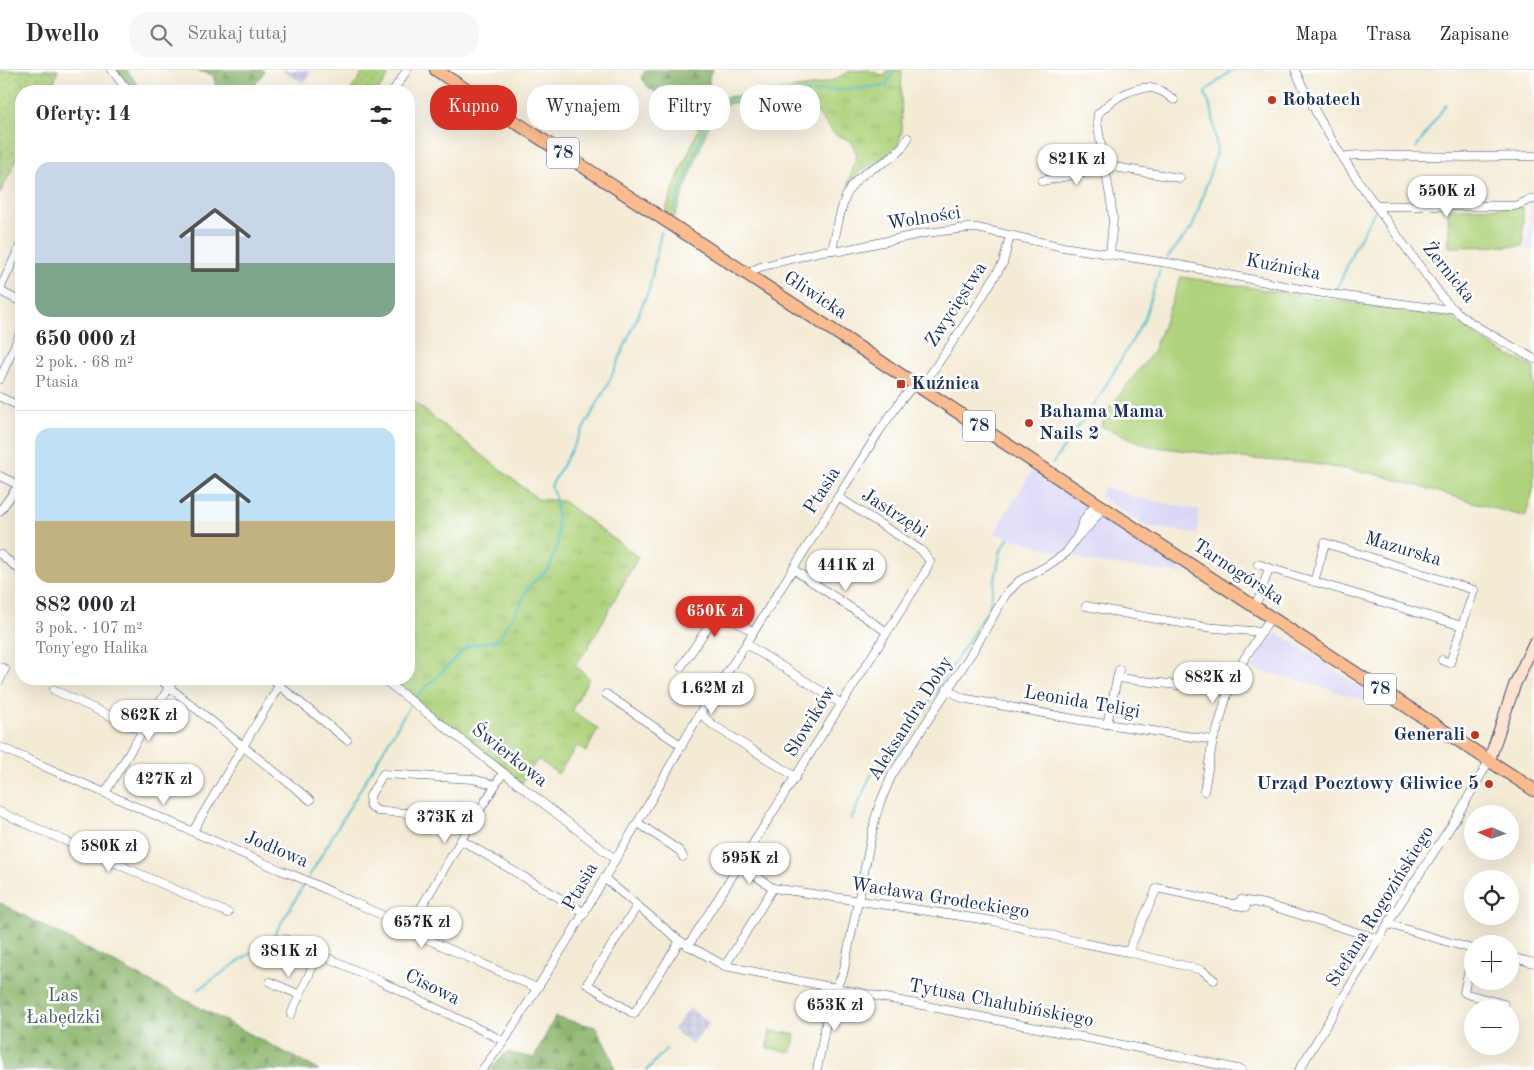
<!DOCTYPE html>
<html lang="pl">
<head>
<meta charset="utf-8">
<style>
	body { margin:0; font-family:"Old Standard TT",serif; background:#f7f7f7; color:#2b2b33; height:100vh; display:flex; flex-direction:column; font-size:19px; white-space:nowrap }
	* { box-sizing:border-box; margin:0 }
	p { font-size:16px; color:#7c7c81 }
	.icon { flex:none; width:28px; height:28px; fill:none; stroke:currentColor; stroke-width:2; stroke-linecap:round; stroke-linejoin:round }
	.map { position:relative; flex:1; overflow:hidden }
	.drawer { position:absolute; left:15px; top:15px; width:400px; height:600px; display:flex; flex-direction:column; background:#fff; border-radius:20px; box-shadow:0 5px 20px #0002 }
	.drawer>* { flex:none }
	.banner { position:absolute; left:430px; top:15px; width:475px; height:45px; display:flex; gap:10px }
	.needle { width:32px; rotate:273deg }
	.buttons { position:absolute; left:1464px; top:735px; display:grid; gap:10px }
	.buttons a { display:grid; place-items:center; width:55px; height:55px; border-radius:50%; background:#fff; box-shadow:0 5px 20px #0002; font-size:25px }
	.price { position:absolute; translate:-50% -42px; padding:0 11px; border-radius:18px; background:#fff; color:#222; font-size:16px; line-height:32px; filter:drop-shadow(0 1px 2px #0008) }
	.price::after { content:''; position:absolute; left:50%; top:30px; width:15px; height:11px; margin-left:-8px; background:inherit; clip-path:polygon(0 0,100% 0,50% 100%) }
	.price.current { background:#d93025; color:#fff }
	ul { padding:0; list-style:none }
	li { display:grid; align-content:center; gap:10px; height:265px; padding:0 20px }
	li+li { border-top:1px solid #e1e1e2 }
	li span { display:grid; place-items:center; height:155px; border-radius:15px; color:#555 }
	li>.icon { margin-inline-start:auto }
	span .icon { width:90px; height:90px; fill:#fffc; stroke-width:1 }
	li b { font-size:21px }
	h2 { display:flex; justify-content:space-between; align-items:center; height:60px; padding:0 20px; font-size:21px }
	.tag { padding:0 18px; border-radius:20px; background:#fff; box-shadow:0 5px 20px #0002; font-size:18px; line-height:45px }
	.tag.current { background:#d93025; color:#fff }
	header { display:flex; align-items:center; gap:30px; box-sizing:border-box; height:70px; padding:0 25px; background:#fff; border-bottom:1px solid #e1e1e2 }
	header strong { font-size:24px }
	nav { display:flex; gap:28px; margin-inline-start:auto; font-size:18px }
	.search { width:350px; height:45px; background:#f7f7f7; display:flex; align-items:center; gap:12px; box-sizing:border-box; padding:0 18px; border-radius:20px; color:#7c7c81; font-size:19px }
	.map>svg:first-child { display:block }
	.built { fill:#dad6f7 }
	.industrial { fill:url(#industrial-grid) }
	.grass { fill:url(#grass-tufts); stroke:#65816d }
	.forest { fill:url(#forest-firs); stroke:#537265 }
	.park { fill:url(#park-dots); stroke:#65816d }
	.garden { fill:#afd37c; stroke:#65816d }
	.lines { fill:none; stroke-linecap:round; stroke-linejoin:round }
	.stream { stroke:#55c1ce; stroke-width:2 }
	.street-casing { stroke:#3c4b70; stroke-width:9 }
	.secondary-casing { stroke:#3c4b70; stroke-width:13 }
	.primary-casing { stroke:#3c4b70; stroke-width:14 }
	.street { stroke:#fff; stroke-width:8 }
	.secondary { stroke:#fde4d1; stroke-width:11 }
	.primary { stroke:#fbbb8d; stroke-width:12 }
	.poi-dot { fill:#c8321e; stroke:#fff; stroke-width:2 }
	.labels { text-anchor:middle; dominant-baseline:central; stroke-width:5; stroke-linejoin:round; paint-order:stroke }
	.shield { fill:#fff; stroke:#5f6d8e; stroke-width:1 }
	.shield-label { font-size:18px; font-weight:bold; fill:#1b2f5e }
	.poi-label { font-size:19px; font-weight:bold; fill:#1b2f5e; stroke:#fff; text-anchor:start }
	.street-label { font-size:19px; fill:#1b2f5e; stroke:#fff }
	.park-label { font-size:19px; fill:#476067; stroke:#fff }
</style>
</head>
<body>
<header>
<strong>Dwello</strong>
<div class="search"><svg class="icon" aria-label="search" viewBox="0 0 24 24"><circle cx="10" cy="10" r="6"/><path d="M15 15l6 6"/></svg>Szukaj tutaj</div>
<nav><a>Mapa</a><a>Trasa</a><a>Zapisane</a></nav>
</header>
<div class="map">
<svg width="1534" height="1000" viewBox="0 0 1534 1000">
	<defs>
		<pattern id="industrial-grid" width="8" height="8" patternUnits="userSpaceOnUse" patternTransform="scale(1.25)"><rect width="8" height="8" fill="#c0c2dd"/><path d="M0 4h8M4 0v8" fill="none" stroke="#a4a7c0"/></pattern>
		<pattern id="grass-tufts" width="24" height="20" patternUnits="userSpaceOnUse" patternTransform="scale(1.25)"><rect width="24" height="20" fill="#afd37c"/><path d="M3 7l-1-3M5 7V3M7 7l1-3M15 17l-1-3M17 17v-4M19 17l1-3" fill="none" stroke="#96b56e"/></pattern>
		<pattern id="forest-firs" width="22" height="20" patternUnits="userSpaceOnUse" patternTransform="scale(1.25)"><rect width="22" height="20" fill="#8bb56c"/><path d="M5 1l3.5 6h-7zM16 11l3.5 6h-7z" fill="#71945c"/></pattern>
		<pattern id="park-dots" width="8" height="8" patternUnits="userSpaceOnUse" patternTransform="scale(1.25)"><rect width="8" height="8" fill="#afd37c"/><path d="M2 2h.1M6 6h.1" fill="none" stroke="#96b56e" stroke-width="1.8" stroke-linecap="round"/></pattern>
	</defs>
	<rect width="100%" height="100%" fill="#fff"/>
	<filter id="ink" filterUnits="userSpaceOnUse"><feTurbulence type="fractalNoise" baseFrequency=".02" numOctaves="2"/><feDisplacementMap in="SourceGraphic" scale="10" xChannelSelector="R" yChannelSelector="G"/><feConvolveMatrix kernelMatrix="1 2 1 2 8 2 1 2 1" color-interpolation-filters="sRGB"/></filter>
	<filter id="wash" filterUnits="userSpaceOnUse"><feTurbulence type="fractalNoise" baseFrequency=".0096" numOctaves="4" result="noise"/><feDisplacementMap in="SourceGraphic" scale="20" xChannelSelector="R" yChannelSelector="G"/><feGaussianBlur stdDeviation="1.12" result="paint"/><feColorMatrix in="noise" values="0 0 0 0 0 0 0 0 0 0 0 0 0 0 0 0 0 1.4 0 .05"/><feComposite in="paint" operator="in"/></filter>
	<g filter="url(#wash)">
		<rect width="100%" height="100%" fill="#f4ebd5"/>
		<g class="built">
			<polygon points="1531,133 1534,133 1534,180 1527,179"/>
			<polygon points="1033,399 1185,504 1092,492 994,463"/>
			<polygon points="1104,417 1138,428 1200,440 1197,464 1145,456 1100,426"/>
			<polygon points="1272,564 1280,564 1374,626 1370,632 1306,612 1252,599"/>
		</g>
		<g class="industrial">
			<polygon points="281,0 312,0 304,13"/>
			<polygon points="690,938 709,953 692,975 673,959"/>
		</g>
		<g class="grass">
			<polygon points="869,0 885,7 887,0 902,0 901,23 902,61 898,75 883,89 859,102 848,114 857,85 851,71 834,64 814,38 802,30 731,33 719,38 708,57 674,148 665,142 679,104 712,29 812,16 831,11 850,1"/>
			<polygon points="409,328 538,429 563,431 638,487 588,578 575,595 589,608 572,640 598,659 586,682 577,676 558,704 538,689 522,713 519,712 389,609 409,609"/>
		</g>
		<g class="forest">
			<polygon points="112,0 127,0 142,21 128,21"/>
			<polygon points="196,0 263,0 264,2 251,21 217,21 213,5"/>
			<polygon points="646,0 713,0 709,6 709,20 717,28 712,29 700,57 688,55 661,26 649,18 641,7"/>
			<polygon points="0,833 319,1000 0,1000"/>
			<polygon points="555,947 596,957 612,989 615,1000 490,1000 507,982 534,988"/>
		</g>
		<g class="park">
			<polygon points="0,0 58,0 51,21 21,21 21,80 0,124"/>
			<polygon points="365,0 378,0 388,6 378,21 350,21"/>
		</g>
		<g class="garden">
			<polygon points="1523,137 1523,176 1449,177 1448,138"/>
			<polygon points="1181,207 1453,248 1500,281 1534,298 1534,417 1525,447 1376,404 1307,393 1251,389 1149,376 1101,356 1107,341 1153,282"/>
			<polygon points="770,961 795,964 792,982 767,978"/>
		</g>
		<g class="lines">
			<g class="stream">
				<polyline points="1416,78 1446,34"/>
				<polyline points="673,141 714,32 737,28 886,16 894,0"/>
				<polyline points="1167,188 1193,156 1217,81 1212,41 1205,24 1207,20 1232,0"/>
				<polyline points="1336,222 1355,177 1375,141"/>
				<polyline points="1053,393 1101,324 1144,250 1160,200"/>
				<polyline points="415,628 468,576 497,570 518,539 528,517 549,498 558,474 556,430 551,416 605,320 613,303 649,220 661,162"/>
				<polyline points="851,750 871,705 897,683 989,538 1001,480 1008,469"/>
				<polyline points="308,808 410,635"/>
				<polyline points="198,920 273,867 305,813"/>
				<polyline points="647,1000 666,979"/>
			</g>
		</g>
	</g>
	<g filter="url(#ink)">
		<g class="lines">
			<defs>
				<g id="street">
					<polyline points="112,0 128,21"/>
					<path d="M 1295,0 C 1331,82 1390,154 1442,227 C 1465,255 1503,270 1534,289"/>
					<polyline points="393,21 407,0"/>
					<polyline points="1343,88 1347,86 1359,85 1468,87 1534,86"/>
					<polyline points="1042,111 1114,97 1180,108"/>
					<path d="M 1377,136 L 1514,136 C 1522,135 1527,129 1534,129"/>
					<path d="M 832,180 C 837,161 841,129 853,114 C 870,93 894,96 908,68"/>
					<path d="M 1110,185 L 1113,149 L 1111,132 L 1097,52 L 1098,44 C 1112,29 1139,10 1161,21 C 1166,23 1170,27 1174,30"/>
					<polyline points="749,205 754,200 760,197 822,181 832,180 840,181 925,163 968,158 977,158 1063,177 1174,194 1316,222 1440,239 1451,238"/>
					<polyline points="0,219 21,174"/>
					<polyline points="0,221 21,232"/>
					<polyline points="0,309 21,261"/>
					<polyline points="921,318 973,242 1003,193 1010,166"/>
					<polyline points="0,327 21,337"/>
					<polyline points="0,406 16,414 21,414"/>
					<polyline points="0,441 21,412"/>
					<polyline points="0,484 21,501"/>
					<polyline points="1258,494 1269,498"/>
					<polyline points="793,499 887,562"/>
					<polyline points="1086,536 1139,546 1205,557 1262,562"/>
					<polyline points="1254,536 1260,526 1269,498 1462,556 1474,520 1325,473 1314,512"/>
					<polyline points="746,574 842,634"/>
					<polyline points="1442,590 1450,593 1462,556"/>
					<polyline points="0,597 5,599 0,610"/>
					<polyline points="681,597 719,541 753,562"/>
					<polyline points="1118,608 1228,621"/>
					<polyline points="159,609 310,730"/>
					<polyline points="271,609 347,670"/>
					<polyline points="383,609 615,789"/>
					<polyline points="947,619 962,628 1080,650 1213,670"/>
					<polyline points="54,620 143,661"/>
					<polyline points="606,624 682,676"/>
					<polyline points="700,643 713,655 796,707"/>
					<polyline points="1107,654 1119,600"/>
					<path d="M 0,677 L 280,800 C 306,809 330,822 355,833 C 377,843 400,852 420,866 L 537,918"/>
					<polyline points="1204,721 1213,670 1217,661 1228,621 1236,602 1271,547"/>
					<polyline points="105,723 174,609"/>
					<polyline points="0,742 228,843"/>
					<polyline points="471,753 462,748 450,746 377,741 370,735 370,726 383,704 473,709 495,715"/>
					<polyline points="638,753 680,781 683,787"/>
					<polyline points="193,761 283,609"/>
					<polyline points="461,770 585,843"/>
					<polyline points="740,795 773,818"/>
					<polyline points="604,808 680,871 725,896 1183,987 1242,1000"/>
					<polyline points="773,818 994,851 1083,873 1128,882 1202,900 1214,910"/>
					<polyline points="1235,835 1241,830 1265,834 1379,869"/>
					<polyline points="637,836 587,914 634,944 680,871"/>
					<polyline points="1388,854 1472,879"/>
					<polyline points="409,858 461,770 503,703"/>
					<polyline points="285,869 380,911 504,971"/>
					<polyline points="688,876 924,504 930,491 921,480 838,427"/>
					<polyline points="1128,882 1157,818 1246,837"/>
					<polyline points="1472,884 1464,922 1467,924 1504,934"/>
					<polyline points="1510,887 1534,893"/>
					<polyline points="725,896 773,818"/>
					<polyline points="270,912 300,925"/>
					<polyline points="291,944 318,885"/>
					<polyline points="482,1000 504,971 567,871 651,730 700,643 746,574 880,360 902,329 915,314"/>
					<path d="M 817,1000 L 831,926 L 843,904 L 875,749 L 880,733 L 892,705 L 973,581 L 1006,524 L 1019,511 L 1047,496 L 1066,483 L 1077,467 L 1088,457 L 1099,443 L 1099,435 C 1086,440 1082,455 1077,467"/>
					<polyline points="1299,1000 1403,829 1455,750 1489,691"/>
				</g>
				<polyline id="secondary" points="1489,691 1515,614 1534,573"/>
				<polyline id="primary" points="436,0 1534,720"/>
			</defs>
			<use href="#street" class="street-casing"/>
			<use href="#secondary" class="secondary-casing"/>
			<use href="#primary" class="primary-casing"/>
			<use href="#street" class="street"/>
			<use href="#secondary" class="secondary"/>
			<use href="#primary" class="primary"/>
		</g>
	</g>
	<g class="poi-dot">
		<circle cx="1272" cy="30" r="5"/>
		<rect x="896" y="309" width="10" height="10" rx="2.5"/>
		<circle cx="1029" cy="353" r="5"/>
		<circle cx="1475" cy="665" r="5"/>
		<circle cx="1489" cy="714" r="5"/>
	</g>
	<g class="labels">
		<g class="shield">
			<rect x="547" y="67.5" width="32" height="31" rx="4"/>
			<rect x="963" y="340.5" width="32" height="31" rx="4"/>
			<rect x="1364" y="603.5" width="32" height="31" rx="4"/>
		</g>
		<g class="shield-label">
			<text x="563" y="83">78</text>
			<text x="979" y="356">78</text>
			<text x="1380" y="619">78</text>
		</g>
		<g class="poi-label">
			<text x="1282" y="30">Robatech</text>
			<text x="911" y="314">Kuźnica</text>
			<text x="1039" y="342">Bahama Mama<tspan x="1039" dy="22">Nails 2</tspan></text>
			<text x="1465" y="665" text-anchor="end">Generali</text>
			<text x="1479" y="714" text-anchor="end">Urząd Pocztowy Gliwice 5</text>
		</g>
		<g class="street-label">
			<text transform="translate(924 149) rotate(-9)">Wolności</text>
			<text transform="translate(1283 198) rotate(11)">Kuźnicka</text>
			<text transform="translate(1448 203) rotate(51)">Żernicka</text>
			<text transform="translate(815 226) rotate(33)">Gliwicka</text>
			<text transform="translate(957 235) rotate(-57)">Zwycięstwa</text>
			<text transform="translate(823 421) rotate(-58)">Ptasia</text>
			<text transform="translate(894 444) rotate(33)">Jastrzębi</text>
			<text transform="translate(1403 480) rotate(17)">Mazurska</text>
			<text transform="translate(1238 503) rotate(33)">Tarnogórska</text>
			<text transform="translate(1082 633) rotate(10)">Leonida Teligi</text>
			<text transform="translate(911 649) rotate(-58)">Aleksandra Doby</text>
			<text transform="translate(811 652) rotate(-58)">Słowików</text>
			<text transform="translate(509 686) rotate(38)">Świerkowa</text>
			<text transform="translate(276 780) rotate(23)">Jodłowa</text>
			<text transform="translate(581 817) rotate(-60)">Ptasia</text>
			<text transform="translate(940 829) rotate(9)">Wacława Grodeckiego</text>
			<text transform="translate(1381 837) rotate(-58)">Stefana Rogozińskiego</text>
			<text transform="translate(432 918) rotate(26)">Cisowa</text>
			<text transform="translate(1001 934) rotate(11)">Tytusa Chałubińskiego</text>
		</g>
		<g class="park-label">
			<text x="63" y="926">Las<tspan x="63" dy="22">Łabędzki</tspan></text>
		</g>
	</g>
</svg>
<div class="buttons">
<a><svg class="needle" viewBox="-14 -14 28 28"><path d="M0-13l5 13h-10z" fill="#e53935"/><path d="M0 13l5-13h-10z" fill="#7c7c81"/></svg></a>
<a><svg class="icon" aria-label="locate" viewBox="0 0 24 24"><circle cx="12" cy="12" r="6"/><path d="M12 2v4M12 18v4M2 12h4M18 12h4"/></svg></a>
<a>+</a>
<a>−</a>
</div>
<b class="price" style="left:1077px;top:116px">821K zł</b>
<b class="price" style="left:1447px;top:148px">550K zł</b>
<b class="price" style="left:846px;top:522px">441K zł</b>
<b class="price current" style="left:715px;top:568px">650K zł</b>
<b class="price" style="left:1213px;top:634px">882K zł</b>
<b class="price" style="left:712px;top:645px">1.62M zł</b>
<b class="price" style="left:149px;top:672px">862K zł</b>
<b class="price" style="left:164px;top:736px">427K zł</b>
<b class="price" style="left:445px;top:774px">373K zł</b>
<b class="price" style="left:109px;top:803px">580K zł</b>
<b class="price" style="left:750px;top:815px">595K zł</b>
<b class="price" style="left:422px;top:879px">657K zł</b>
<b class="price" style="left:289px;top:908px">381K zł</b>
<b class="price" style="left:835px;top:962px">653K zł</b>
<div class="banner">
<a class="tag current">Kupno</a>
<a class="tag">Wynajem</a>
<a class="tag">Filtry</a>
<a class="tag">Nowe</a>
</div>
<section class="drawer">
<h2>Oferty: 14<svg class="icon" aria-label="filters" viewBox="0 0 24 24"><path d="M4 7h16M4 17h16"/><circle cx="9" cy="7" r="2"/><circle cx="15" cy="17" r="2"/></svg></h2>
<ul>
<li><span style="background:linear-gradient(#c9d6e8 65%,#7fa58c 0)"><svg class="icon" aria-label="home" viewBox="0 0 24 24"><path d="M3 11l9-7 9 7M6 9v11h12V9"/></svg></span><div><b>650 000 zł</b><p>2 pok. · 68 m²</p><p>Ptasia</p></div></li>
<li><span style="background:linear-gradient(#bfe0f5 60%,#c2b280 0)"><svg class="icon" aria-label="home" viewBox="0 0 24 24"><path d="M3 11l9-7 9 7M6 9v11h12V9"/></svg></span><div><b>882 000 zł</b><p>3 pok. · 107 m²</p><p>Tony'ego Halika</p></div></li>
</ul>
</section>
</div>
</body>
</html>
